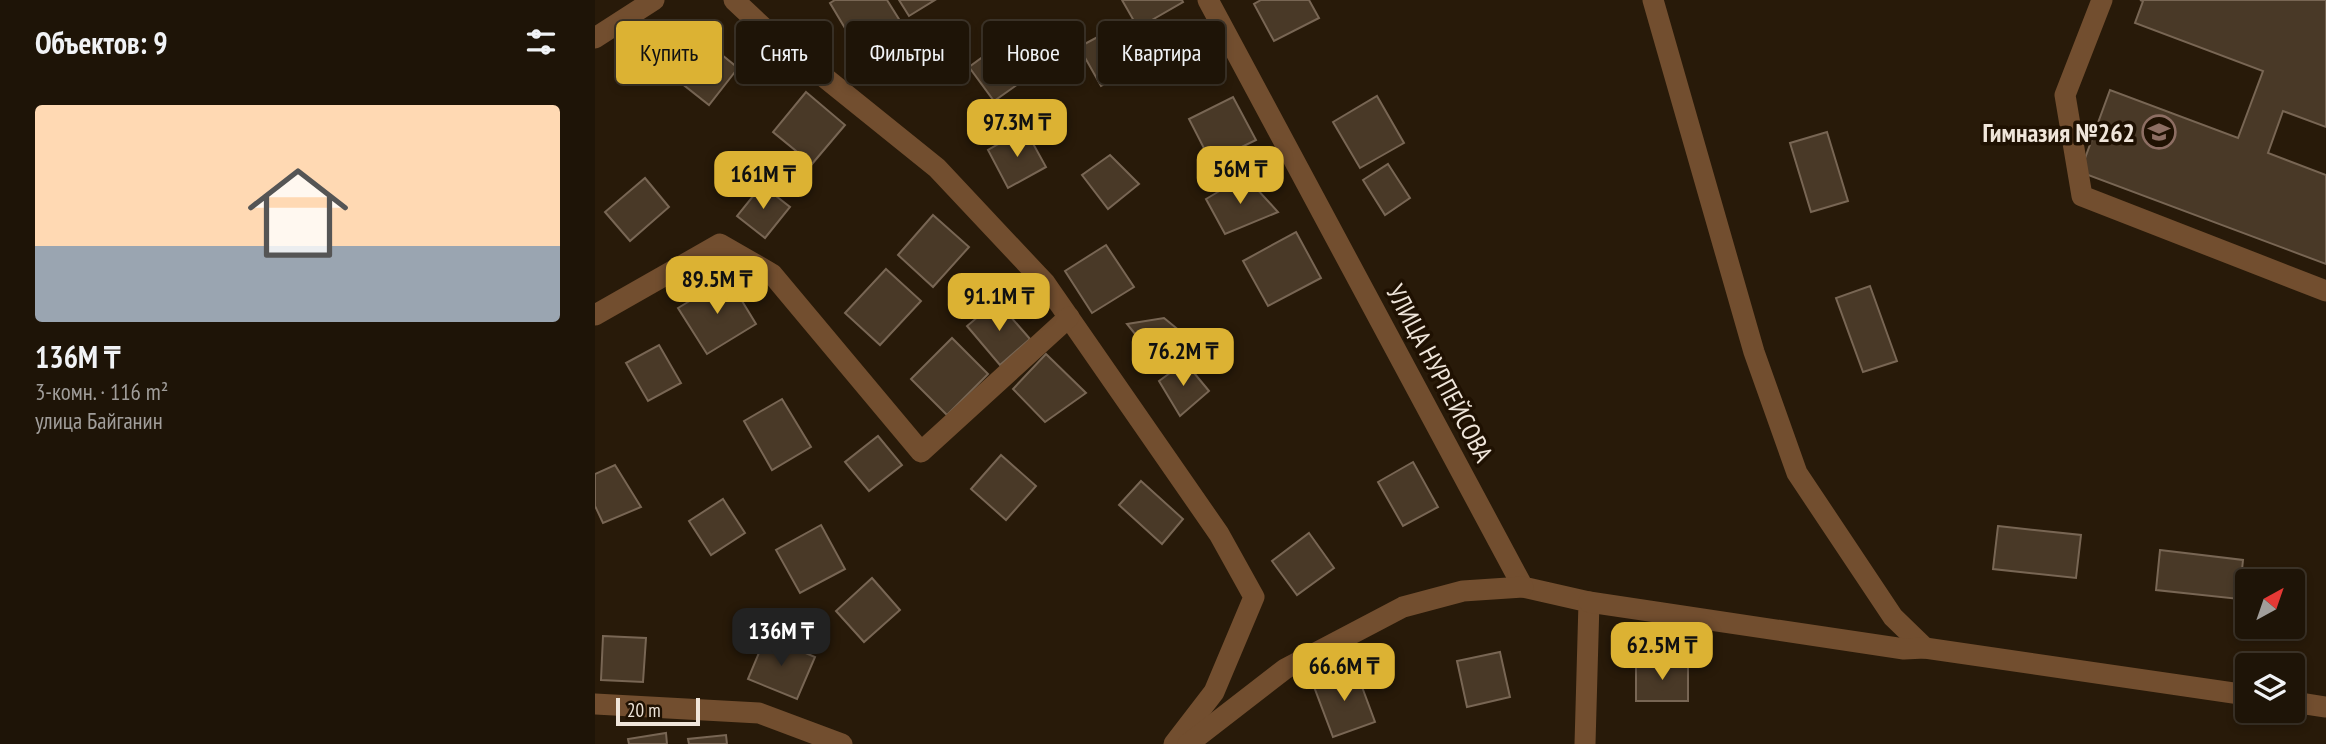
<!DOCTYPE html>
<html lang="ru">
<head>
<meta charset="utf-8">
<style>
	body { margin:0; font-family:"PT Sans Narrow",sans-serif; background:#261d11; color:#f1f3f6; height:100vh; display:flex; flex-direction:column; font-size:26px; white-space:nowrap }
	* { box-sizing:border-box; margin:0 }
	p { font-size:23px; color:#a19e9b }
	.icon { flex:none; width:38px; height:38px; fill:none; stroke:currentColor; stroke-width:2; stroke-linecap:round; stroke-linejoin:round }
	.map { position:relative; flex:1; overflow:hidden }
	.sheet { display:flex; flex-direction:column; background:#1e1407; width:595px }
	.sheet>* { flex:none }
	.banner { position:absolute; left:21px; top:21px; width:665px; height:63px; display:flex; gap:14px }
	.needle { width:46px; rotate:40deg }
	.fabs { position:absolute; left:1640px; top:569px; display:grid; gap:14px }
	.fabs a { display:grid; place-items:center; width:70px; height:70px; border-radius:7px; background:#1e1407; box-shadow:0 4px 10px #0003,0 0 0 2px #3c3328; font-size:35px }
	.scale { position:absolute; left:21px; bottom:18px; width:84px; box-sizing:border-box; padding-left:7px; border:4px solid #efe5da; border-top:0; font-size:19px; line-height:24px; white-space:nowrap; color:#efe5da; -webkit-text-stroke:5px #1f1102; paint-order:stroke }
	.price { position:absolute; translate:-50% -60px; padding:0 16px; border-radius:14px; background:#dcb233; color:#111; font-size:23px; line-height:46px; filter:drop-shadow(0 2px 4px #0008) }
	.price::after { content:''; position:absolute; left:50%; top:42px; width:21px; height:16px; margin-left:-10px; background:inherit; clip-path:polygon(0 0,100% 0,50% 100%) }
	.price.current { background:#222; color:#fff }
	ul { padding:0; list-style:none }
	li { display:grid; align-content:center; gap:14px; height:371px; padding:0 35px }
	li span { display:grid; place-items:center; height:217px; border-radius:7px; color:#555 }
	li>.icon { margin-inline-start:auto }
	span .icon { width:126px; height:126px; fill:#fffc; stroke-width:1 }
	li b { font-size:30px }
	h2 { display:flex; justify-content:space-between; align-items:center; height:84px; padding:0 35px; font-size:30px }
	.chip { padding:0 24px; border-radius:7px; background:#1e1407; box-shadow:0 4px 10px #0003,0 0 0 2px #3c3328; font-size:24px; line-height:63px }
	.chip.current { background:#dcb233; color:#111 }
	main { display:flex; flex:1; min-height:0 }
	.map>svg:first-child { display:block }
	.building { fill:#493927; stroke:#786654; stroke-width:2 }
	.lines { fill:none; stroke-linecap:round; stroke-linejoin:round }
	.minor { stroke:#724e2f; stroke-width:21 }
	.labels { text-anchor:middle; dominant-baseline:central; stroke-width:7; stroke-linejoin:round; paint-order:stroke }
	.poi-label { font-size:26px; font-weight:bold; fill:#efe5da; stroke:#1f1102; text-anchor:end }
	.street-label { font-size:26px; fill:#efe5da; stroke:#1f1102 }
</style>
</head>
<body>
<main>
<section class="sheet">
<h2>Объектов: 9<svg class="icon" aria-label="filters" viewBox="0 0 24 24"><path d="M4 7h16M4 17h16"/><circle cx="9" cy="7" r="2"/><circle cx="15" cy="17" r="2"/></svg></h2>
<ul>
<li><span style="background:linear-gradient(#ffd9b3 65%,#9aa5b1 0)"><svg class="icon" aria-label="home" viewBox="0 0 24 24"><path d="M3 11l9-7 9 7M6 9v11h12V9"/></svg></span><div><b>136M ₸</b><p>3-комн. · 116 m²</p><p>улица Байганин</p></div></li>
</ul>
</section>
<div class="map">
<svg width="1731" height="744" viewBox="0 0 1731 744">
	<rect width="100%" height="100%" fill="#281a09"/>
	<g class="building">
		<polygon points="240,0 292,0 307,24 263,50 235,3"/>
		<polygon points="304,0 340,0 314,16"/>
		<polygon points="527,0 587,0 588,2 543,28"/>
		<polygon points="666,0 714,0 724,18 679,41 659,4"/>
		<polygon points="1545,0 1731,0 1731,127 1688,111 1673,153 1731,175 1731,264 1485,172 1515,90 1643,138 1668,71 1540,23 1548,1"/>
		<polygon points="523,26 545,65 506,86 484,47"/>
		<polygon points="106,38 143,68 114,105 76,75"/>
		<polygon points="411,40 436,75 399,101 374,67"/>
		<polygon points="211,92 250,125 217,164 178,132"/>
		<polygon points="782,96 809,143 765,168 738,122"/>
		<polygon points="638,97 661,140 616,162 594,119"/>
		<polygon points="430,129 451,167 413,188 393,150"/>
		<polygon points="1232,132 1253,201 1216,212 1195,143"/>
		<polygon points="515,155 544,184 513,209 487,175"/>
		<polygon points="793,164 815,198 790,215 768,180"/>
		<polygon points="650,176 683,212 630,234 611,199"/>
		<polygon points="50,178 74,207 35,241 10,212"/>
		<polygon points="167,185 195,207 170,238 142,216"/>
		<polygon points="338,215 374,247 338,287 303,255"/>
		<polygon points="701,232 726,278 673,306 648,261"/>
		<polygon points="511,245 539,287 497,313 470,271"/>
		<polygon points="291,269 326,301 285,345 250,313"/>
		<polygon points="133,278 161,324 112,354 83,308"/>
		<polygon points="1275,286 1302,361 1268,372 1241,298"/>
		<polygon points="402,301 435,339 405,365 372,326"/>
		<polygon points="569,318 586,332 557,355 532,324"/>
		<polygon points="357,338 393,374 352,415 316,379"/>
		<polygon points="64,345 86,383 53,401 31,363"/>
		<polygon points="451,354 491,393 450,422 418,389"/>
		<polygon points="590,362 614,391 585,416 564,381"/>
		<polygon points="187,399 216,447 177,470 149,421"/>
		<polygon points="283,436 307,465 274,491 250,462"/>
		<polygon points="406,455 441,486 411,520 376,489"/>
		<polygon points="818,462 843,507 808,526 783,482"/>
		<polygon points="20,465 46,507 8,523 0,506 0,474"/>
		<polygon points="546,481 588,519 567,544 524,505"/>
		<polygon points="128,499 150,533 116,555 94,521"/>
		<polygon points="226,525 250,569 205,593 181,550"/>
		<polygon points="1403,526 1486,535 1481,578 1398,569"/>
		<polygon points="714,533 739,568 702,595 677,561"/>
		<polygon points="1565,550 1648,560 1644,599 1561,590"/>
		<polygon points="277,578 305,610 269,642 241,611"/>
		<polygon points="8,636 51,638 48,682 6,680"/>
		<polygon points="171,636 220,657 202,699 153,679"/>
		<polygon points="905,652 915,697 872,707 862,661"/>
		<rect x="1041" y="664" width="52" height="37"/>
		<polygon points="760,668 780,722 738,737 718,684"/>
		<polygon points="71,733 72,744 34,744 33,739"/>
		<polygon points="131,735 132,744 94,744 93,739"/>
	</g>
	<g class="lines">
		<g class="minor">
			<polyline points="139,0 172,31 342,168 450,283 624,534 659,597 619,692 579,744"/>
			<polyline points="613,0 928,587 994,602 990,744"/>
			<polyline points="1058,0 1159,352 1202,473 1298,617 1330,648"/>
			<polyline points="1507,0 1470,95 1487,196 1731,291"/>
			<polyline points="0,38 59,0"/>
			<polyline points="0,315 125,244 177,274 326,452 474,317"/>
			<polyline points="994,602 1309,649 1330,648 1652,695"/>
			<polyline points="1698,702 1731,707"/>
			<polyline points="0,704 164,713 247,744"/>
			<polyline points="593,744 690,669 808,607 868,591 928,587"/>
		</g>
	</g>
	<defs>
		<symbol id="school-ring" viewBox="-11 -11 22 22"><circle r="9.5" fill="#1f1102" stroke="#8d6e63" stroke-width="1.5"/><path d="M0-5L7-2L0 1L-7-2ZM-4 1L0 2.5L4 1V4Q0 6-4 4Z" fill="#8d6e63"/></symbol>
	</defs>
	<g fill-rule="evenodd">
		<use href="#school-ring" x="1545" y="113" width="38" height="38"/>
	</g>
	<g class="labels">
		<g class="poi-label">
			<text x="1540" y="132">Гимназия №262</text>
		</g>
		<g class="street-label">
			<text transform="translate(845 373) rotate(62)">УЛИЦА НУРПЕЙСОВА</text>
		</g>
	</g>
</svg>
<div class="fabs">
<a><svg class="needle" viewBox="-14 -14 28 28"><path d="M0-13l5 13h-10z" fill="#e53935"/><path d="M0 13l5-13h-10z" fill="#a19e9b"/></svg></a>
<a><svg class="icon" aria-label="layers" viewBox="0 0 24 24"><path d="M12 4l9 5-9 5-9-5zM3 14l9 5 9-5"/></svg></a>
</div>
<div class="scale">20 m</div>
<b class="price" style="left:422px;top:159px">97.3M ₸</b>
<b class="price" style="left:645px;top:206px">56M ₸</b>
<b class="price" style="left:168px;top:211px">161M ₸</b>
<b class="price" style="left:122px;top:316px">89.5M ₸</b>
<b class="price" style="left:404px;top:333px">91.1M ₸</b>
<b class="price" style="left:588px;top:388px">76.2M ₸</b>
<b class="price current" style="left:186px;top:668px">136M ₸</b>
<b class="price" style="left:1067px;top:682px">62.5M ₸</b>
<b class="price" style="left:749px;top:703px">66.6M ₸</b>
<div class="banner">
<a class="chip current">Купить</a>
<a class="chip">Снять</a>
<a class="chip">Фильтры</a>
<a class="chip">Новое</a>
<a class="chip">Квартира</a>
</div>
</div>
</main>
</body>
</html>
